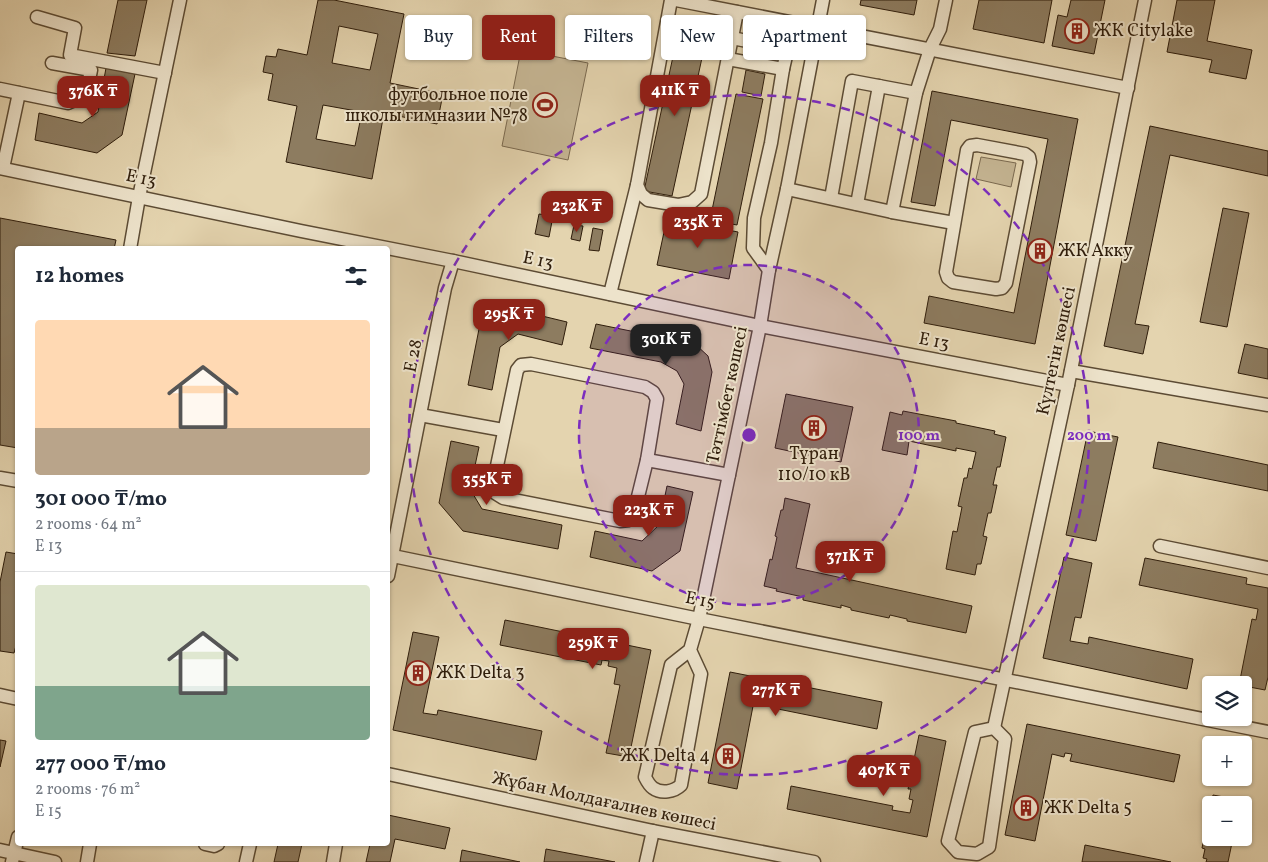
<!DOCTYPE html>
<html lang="en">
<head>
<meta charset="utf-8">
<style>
	body { margin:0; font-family:Vollkorn,serif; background:#f2f2f3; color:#1f2937; height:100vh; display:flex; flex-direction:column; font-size:19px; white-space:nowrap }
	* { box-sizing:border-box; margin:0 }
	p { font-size:16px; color:#747a83 }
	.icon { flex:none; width:28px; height:28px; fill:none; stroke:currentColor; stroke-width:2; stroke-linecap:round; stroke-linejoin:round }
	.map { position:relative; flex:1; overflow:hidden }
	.drawer { position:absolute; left:15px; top:246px; width:375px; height:600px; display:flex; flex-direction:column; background:#fff; border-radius:5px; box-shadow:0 1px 4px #0004 }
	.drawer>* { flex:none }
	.guide { position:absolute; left:405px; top:15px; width:475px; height:45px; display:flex; gap:10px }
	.fabs { position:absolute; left:1202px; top:676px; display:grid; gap:10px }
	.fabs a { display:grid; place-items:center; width:50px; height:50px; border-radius:5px; background:#fff; box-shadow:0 1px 4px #0004; font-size:25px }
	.price { position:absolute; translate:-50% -42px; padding:0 11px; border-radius:10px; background:#8f2418; color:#fff; font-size:16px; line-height:32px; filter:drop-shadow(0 1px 2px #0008) }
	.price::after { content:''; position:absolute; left:50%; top:30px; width:15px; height:11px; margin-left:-8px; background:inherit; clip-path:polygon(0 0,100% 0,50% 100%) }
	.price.current { background:#222; color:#fff }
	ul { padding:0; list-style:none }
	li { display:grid; align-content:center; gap:10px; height:265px; padding:0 20px }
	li+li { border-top:1px solid #e0e1e3 }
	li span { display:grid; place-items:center; height:155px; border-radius:5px; color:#555 }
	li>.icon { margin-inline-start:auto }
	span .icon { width:90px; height:90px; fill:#fffc; stroke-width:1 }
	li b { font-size:21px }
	h2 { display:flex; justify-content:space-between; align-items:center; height:60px; padding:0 20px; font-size:21px }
	.chip { padding:0 18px; border-radius:5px; background:#fff; box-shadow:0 1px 4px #0004; font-size:18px; line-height:45px }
	.chip.current { background:#8f2418; color:#fff }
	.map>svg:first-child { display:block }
	.green { fill:#c5b593; stroke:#7a694f }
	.building { fill:#8d7c60; stroke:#2f1d0b; fill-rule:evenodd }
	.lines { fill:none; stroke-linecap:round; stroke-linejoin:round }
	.minor-casing { stroke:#5c4b34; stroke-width:15 }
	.minor { stroke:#ede3cb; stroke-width:12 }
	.ring { fill:none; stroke:#7b2cbf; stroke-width:2.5; stroke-dasharray:9 6 }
	.labels { text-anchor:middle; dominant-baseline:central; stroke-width:4; stroke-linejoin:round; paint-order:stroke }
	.poi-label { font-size:18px; fill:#2f1d0b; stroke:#ede3cb; text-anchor:start }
	.street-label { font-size:18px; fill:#2f1d0b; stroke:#ede3cb }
	.centre { fill:#7b2cbf; stroke:#ede3cb; stroke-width:2.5 }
	.ring-label { font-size:15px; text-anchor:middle; font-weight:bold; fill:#7b2cbf; stroke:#ede3cb; stroke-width:4; stroke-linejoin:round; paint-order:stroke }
</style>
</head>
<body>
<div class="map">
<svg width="1268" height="862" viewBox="0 0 1268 862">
	<rect width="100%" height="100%" fill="#e4d4af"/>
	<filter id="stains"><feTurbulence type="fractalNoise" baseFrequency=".004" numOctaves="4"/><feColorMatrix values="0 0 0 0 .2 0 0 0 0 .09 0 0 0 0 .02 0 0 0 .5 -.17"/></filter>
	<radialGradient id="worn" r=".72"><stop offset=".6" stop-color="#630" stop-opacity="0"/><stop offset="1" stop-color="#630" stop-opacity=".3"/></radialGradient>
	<g class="green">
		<polygon points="521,50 588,63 568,160 502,146"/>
		<polygon points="981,157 1016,163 1011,187 976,179"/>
	</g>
	<g class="building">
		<polygon points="118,0 147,0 135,56 107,53"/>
		<path d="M 318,0 L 334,0 L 404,14 L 390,83 L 443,94 L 437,124 L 384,113 L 372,179 L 286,162 L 297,106 L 268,100 L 273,74 L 263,72 L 266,56 L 276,57 L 278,49 L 307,55 ZM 339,26 L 378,34 L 370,70 L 332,63 ZM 323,105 L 362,112 L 355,146 L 316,139 Z"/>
		<polygon points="861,0 917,0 914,15 860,5"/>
		<polygon points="979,0 1052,0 1044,43 973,29"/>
		<polygon points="1071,0 1105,0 1094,54 1052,46 1058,15 1067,17"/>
		<polygon points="1177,0 1215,0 1207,41 1252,50 1246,79 1209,72 1212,60 1167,52"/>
		<polygon points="677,38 705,44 672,196 644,191"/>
		<polygon points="106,68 135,74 122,135 97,153 35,140 39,113 82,123 98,112"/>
		<polygon points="746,70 765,74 761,96 742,92"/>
		<polygon points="932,91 1078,119 1035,344 924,323 929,296 1014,313 1048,139 951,120 935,206 911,202"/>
		<polygon points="736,94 763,99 737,225 710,220"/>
		<polygon points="1150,126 1268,151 1268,176 1170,155 1135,324 1149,326 1143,354 1104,346"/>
		<polygon points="1223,208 1249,213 1227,327 1200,322"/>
		<polygon points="539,214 553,216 549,237 535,234"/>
		<polygon points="0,218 116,240 114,249 18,249 18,448 0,445"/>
		<polygon points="667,218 738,232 729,279 657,265"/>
		<polygon points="574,225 583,226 580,241 571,239"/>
		<polygon points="593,228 603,230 599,251 589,250"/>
		<polygon points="509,308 567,322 562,345 518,334 500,347 492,390 468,385 479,329"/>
		<polygon points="596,324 695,344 708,356 712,372 701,431 676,424 684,384 677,371 661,362 590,348"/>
		<polygon points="1245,344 1268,349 1268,379 1238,373"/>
		<polygon points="786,394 853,407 841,462 775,448"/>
		<polygon points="903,411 956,421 956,423 995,431 994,434 1006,437 1000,467 997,467 993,485 997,485 991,513 988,513 983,536 987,537 981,564 977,564 975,575 946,569 953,531 957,532 962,507 958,506 964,478 967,478 969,468 972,469 976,452 956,448 956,451 909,441 907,455 882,450 890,412 902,415"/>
		<polygon points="1088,431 1118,437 1096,541 1066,535"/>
		<polygon points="451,441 479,447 470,489 482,509 562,525 558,549 463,531 439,503"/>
		<polygon points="1158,442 1268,465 1268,491 1153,468"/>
		<polygon points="667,486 693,492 680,551 652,571 590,557 595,531 642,541 659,525"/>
		<polygon points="785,498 810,504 796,568 972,606 966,633 907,621 907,619 890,615 889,618 851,610 851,608 841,605 841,608 803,600 803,597 776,591 777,589 764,586 770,559 772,560 777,537 775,536 781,510 783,510"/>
		<polygon points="6,552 18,554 18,638 14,653 0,651 0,582"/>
		<polygon points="1064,557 1092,563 1081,618 1075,617 1070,641 1088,644 1089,637 1193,659 1187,689 1043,658"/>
		<polygon points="1145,558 1247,578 1246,584 1268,588 1268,677 1265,690 1239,685 1252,619 1256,620 1258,609 1139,585"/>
		<polygon points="505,620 651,650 629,757 606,753 620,685 614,684 617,668 608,666 609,661 602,660 601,665 500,645"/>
		<polygon points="413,632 439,637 423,713 437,715 438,710 542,731 536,760 393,730"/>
		<polygon points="730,672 882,702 877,729 773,708 774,701 767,700 766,704 754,701 737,789 708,783"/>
		<polygon points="1027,724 1180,755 1174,782 1070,761 1072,754 1065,753 1064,757 1052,754 1035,841 1005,835"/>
		<polygon points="919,735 946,741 927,837 787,809 791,786 893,806 892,810 910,813 913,800 909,799 911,789 908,789"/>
		<polygon points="0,740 6,741 0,767"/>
		<polygon points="1213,795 1240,800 1239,805 1211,805 1211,838 1233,838 1228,862 1206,862 1207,859 1203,858 1205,849 1202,848"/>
		<polygon points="388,815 450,828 445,849 395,839 390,862 366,862 370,844 388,844"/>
		<polygon points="278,844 302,844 298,862 274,862"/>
		<polygon points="1085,845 1171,862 1082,862"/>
		<polygon points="546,849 615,862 544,862"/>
		<polygon points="462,850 520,862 460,862"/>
	</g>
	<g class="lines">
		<defs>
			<g id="minor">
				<polyline points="671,0 637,185 641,194 648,200 678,205 692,202 701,194 737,12"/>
				<polyline points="676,0 1128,88"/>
				<polyline points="37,17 75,28 70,55 165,73"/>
				<polyline points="732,38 783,48 786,56 783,69"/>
				<polyline points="728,59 783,69 771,143 754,218 753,248 769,270"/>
				<polyline points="0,89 68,103 86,95 91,70 52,63"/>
				<polygon points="977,145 1025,154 1029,157 1030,162 1006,283 1002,288 996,289 953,282 948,278 946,272 967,150 970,146"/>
				<polyline points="0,168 301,231 453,261 760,326 1068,385"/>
				<polyline points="3,168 19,93"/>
				<polyline points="787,189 892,212 954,223"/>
				<polyline points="831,198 852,81 916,93"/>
				<polyline points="857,204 879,86"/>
				<polyline points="892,212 916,93 930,49 940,29 946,0"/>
				<polyline points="130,249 139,197 180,0"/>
				<polyline points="610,294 637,185"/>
				<polygon points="531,364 645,387 653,392 657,399 647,460 634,513 629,520 620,521 503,498 495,493 493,485 517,370 521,365"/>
				<polyline points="1071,371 1268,405"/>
				<polyline points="420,415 503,430"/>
				<polyline points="647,460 729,475"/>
				<polyline points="0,478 18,481"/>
				<polyline points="1160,546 1268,568"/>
				<polyline points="388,555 699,619 1268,732"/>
				<polyline points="388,576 445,288 453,261"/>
				<path d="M 690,650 L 701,674 L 681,785 C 674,792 661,794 653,788 C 650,786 647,781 645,777 L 671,665 L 690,650 L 699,619 L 760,326 L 769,270 L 787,189 L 823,0"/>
				<polyline points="0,695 18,699"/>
				<polyline points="994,728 1068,385 1145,0"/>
				<polygon points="994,728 1005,739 989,847 977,854 958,852 948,841 975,732"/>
				<polyline points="388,774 653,831 814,862"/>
				<polyline points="205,844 214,846 218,844"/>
				<polyline points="0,850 55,862"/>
				<polyline points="12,862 18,837"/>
				<polyline points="87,862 90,844"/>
				<polyline points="246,862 250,844"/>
				<polyline points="333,862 336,844"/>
				<polyline points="646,862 653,831"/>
			</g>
		</defs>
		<use href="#minor" class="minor-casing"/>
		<use href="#minor" class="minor"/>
	</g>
	<circle cx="749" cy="435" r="170" fill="#7b2cbf" fill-opacity=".12"/>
	<g class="ring">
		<circle cx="749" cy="435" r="170"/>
		<circle cx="749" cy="435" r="340"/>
	</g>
	<defs>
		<symbol id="building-ring" viewBox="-11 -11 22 22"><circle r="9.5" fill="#ede3cb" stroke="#8f2418" stroke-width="1.5"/><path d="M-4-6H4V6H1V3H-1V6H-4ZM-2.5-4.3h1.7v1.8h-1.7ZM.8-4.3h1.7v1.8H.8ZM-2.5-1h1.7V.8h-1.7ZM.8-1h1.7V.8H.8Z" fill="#8f2418"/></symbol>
		<symbol id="stadium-ring" viewBox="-11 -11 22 22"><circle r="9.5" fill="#ede3cb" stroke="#8f2418" stroke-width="1.5"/><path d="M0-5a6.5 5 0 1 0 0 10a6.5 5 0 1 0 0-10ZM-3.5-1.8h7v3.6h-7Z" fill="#8f2418"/></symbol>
	</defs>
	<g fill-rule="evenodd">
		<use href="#building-ring" x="1063" y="17" width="28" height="28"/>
		<use href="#stadium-ring" x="531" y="91" width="28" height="28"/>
		<use href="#building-ring" x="1026" y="237" width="28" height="28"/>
		<use href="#building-ring" x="800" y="414" width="28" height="28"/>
		<use href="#building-ring" x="404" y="659" width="28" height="28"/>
		<use href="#building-ring" x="714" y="742" width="28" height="28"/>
		<use href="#building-ring" x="1012" y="794" width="28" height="28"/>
	</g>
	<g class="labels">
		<g class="poi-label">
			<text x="1094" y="31">ЖК Citylake</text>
			<text x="528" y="95" text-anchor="end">футбольное поле<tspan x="528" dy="21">школы гимназии №78</tspan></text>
			<text x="1058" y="251">ЖК Акку</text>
			<text x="814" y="454" text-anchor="middle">Тұран<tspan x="814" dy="21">110/10 кВ</tspan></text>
			<text x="436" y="673">ЖК Delta 3</text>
			<text x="710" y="756" text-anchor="end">ЖК Delta 4</text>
			<text x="1044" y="808">ЖК Delta 5</text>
		</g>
		<g class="street-label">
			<text transform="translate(141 179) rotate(12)">E 13</text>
			<text transform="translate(538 261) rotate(12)">E 13</text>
			<text transform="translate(934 342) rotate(11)">E 13</text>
			<text transform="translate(1057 351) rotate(-78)">Күлтегін көшесі</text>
			<text transform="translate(414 356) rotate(-79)">E 28</text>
			<text transform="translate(728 395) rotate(-78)">Тәттімбет көшесі</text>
			<text transform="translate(700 601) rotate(11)">E 15</text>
			<text transform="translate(604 802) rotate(12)">Жұбан Молдағалиев көшесі</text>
		</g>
	</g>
	<circle cx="749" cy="435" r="8" class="centre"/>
	<g class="ring-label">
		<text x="919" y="440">100 m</text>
		<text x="1089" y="440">200 m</text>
	</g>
	<rect width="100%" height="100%" filter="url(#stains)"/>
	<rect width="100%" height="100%" fill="url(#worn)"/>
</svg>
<div class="fabs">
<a><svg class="icon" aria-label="layers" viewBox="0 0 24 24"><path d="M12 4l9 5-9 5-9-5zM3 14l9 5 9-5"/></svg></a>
<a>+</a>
<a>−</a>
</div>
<b class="price" style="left:675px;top:117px">411K ₸</b>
<b class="price" style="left:93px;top:118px">376K ₸</b>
<b class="price" style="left:577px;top:233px">232K ₸</b>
<b class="price" style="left:698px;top:249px">235K ₸</b>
<b class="price" style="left:509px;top:341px">295K ₸</b>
<b class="price current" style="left:666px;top:366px">301K ₸</b>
<b class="price" style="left:487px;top:506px">355K ₸</b>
<b class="price" style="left:649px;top:537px">223K ₸</b>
<b class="price" style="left:850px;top:583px">371K ₸</b>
<b class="price" style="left:593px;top:670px">259K ₸</b>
<b class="price" style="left:776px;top:717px">277K ₸</b>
<b class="price" style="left:884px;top:797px">407K ₸</b>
<div class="guide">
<a class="chip">Buy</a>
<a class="chip current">Rent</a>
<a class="chip">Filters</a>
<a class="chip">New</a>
<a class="chip">Apartment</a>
</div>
<section class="drawer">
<h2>12 homes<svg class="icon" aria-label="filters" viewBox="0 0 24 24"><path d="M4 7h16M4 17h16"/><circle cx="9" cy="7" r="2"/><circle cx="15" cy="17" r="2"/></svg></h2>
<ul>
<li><span style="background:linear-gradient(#ffd9b3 70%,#b9a48a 0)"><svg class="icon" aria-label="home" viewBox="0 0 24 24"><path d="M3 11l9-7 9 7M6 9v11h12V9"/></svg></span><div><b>301 000 ₸/mo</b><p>2 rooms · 64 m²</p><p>E 13</p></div></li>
<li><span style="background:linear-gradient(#dfe7d0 65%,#7fa58c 0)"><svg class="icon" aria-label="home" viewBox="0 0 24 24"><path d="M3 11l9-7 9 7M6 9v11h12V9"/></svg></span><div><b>277 000 ₸/mo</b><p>2 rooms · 76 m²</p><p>E 15</p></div></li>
</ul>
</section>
</div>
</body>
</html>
